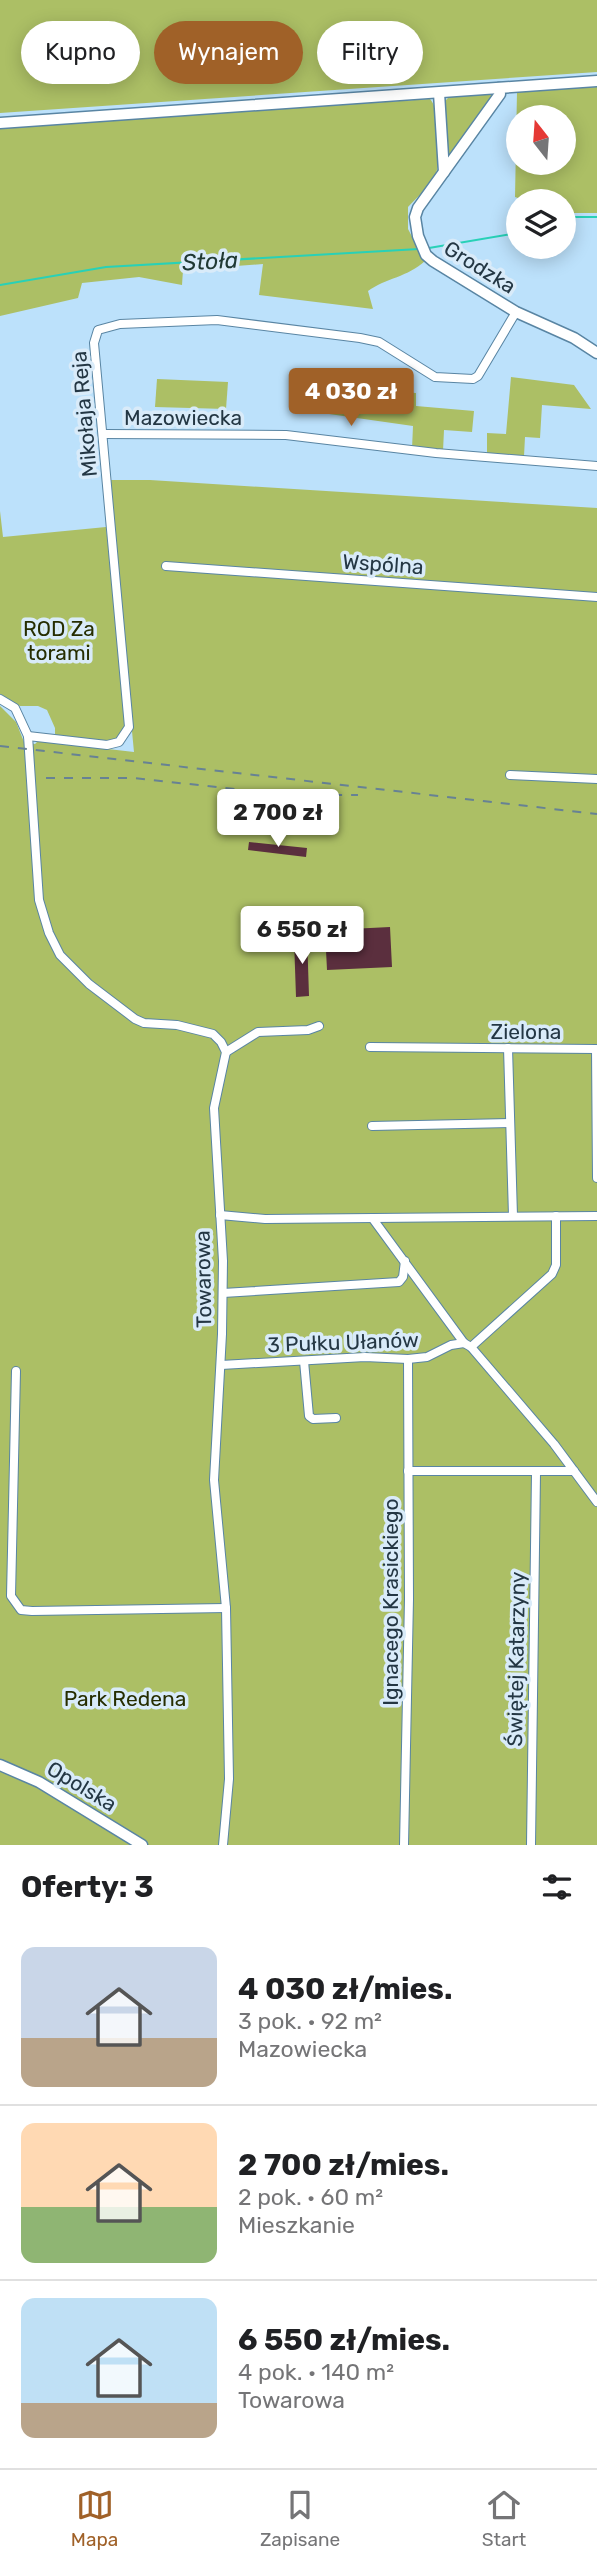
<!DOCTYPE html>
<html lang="pl">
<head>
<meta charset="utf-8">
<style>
	body { margin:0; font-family:Rubik,sans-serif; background:#f2f2f2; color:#202124; height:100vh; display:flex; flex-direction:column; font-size:26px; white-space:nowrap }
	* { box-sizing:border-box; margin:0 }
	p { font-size:23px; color:#757577 }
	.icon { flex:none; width:38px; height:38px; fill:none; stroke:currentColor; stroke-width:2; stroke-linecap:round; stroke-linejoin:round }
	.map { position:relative; height:1845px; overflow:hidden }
	.panel { display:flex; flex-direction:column; background:#fff; flex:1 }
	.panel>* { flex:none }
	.guide { position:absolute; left:21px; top:21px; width:556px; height:63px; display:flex; gap:14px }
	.needle { width:46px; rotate:343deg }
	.fabs { position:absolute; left:506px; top:105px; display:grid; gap:14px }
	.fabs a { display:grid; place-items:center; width:70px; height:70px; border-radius:50%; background:#fff; box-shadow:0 4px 18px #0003; font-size:35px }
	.price { position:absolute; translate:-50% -60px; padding:0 16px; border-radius:7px; background:#fff; color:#222; font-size:23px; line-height:46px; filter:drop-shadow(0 2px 4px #0008) }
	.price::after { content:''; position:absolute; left:50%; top:42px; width:21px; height:16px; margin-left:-10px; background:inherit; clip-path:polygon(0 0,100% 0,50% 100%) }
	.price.selected { background:#a06128; color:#fff }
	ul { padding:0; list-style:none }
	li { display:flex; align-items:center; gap:21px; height:175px; padding:0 21px }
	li+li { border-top:2px solid #e0e0e0 }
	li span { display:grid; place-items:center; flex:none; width:196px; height:140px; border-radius:14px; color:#555 }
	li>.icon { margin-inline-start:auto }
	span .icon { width:84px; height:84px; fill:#fffc; stroke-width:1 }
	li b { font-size:30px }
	h2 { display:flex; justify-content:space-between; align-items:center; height:84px; padding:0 21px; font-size:30px }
	.pill { padding:0 24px; border-radius:32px; background:#fff; box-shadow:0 4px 18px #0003; font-size:24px; line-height:63px }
	.pill.selected { background:#a06128; color:#fff }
	.tabs { display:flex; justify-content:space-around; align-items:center; height:98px; border-top:2px solid #e0e0e0; background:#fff; font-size:19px; color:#757577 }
	.tabs a { display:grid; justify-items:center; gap:4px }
	.tabs .selected { color:#a06128 }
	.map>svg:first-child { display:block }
	.green { fill:#acbf65; fill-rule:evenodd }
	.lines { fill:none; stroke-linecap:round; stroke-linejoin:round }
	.stream { stroke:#28d1b7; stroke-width:2 }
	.building { fill:#5b2f3e }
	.street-casing { stroke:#5985a3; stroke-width:10 }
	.secondary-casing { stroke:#5985a3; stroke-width:13 }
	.street { stroke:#fff; stroke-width:8 }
	.secondary { stroke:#fff; stroke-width:10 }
	.rail { stroke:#678294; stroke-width:2; stroke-dasharray:9 9; stroke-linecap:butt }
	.labels { text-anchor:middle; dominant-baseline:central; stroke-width:7; stroke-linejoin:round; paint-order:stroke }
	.street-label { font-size:21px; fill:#243744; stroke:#d9ebf9 }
	.park-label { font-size:21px; fill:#262d00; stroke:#d9ebf9 }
	.water-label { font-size:23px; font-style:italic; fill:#203934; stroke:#d9ebf9 }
</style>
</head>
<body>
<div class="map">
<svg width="597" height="1845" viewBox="0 0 597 1845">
	<rect width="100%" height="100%" fill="#bce1fb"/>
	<g class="green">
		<polygon points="0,0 597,0 597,72 0,113"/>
		<path d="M 597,87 L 597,213 L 564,213 L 564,201 L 527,201 L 515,197 L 517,92 ZM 518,117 L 564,117 L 564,163 L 518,163 Z"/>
		<polygon points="491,94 492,98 448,160 444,102 449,97"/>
		<path d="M 430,99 C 441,111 442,157 436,173 C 432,185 417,197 408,207 L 408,229 L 425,261 C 408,277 386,278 368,291 L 373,309 L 259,295 L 263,264 L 183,270 L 182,285 L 139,277 L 82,283 L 78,298 L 0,316 L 0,128 Z"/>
		<polygon points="511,377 574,385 591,409 542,405 540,438 525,437 524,456 487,455 487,433 506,434"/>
		<polygon points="157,379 228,382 226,409 155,407"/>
		<polygon points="317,387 416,393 416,406 474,411 472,432 444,430 443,451 412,449 413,426 315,412"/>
		<polygon points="108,480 150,480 597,508 597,1845 0,1845 0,706 16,722 24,742 35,744 38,741 134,752"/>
		<path d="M 0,511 L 3,537 L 106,527 L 127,718 C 126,728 120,738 110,742 L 55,738 L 55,728 L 47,710 L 38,706 L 20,706 L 0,694 Z"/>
	</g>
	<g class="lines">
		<g class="stream">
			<polyline points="564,217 597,217"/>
			<polyline points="429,248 518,233"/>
			<polyline points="0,285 106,267 419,249"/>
		</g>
	</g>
	<g class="building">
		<polygon points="249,842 307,848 306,857 248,850"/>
		<polygon points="342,925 350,925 350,929 390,927 392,967 327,970 325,930 342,929"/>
		<polygon points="307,934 309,996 296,997 294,939 299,939 298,935"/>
	</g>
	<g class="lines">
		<defs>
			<g id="street">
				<polyline points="103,434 286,435 436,453 597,466"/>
				<polyline points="166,566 597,597"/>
				<polyline points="0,699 15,708 28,736 39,900 49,933 60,955 89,984 135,1019 144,1023 177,1025 213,1034 221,1042 226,1052 214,1108 223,1261 222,1334 214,1480 226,1608 229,1779 223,1845"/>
				<polyline points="28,736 107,745 119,742 129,727 94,343 98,330 120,324 217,320 360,338 379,342 435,377 473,379 478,376 516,312"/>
				<polyline points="510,775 597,779"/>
				<polyline points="370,1047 596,1049 597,1178"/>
				<polyline points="508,1048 513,1216"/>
				<polyline points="226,1052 258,1032 308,1030 319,1026"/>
				<polyline points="372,1126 510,1123"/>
				<polyline points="220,1215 265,1219 597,1216"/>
				<polyline points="373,1219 464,1343 471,1347 554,1444 597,1502"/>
				<polyline points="223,1293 399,1282 403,1277 405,1261"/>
				<polyline points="471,1347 552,1274 556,1265 556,1216"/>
				<polyline points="304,1361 309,1416 313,1419 336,1418"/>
				<polyline points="221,1365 365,1357 408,1359 427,1357 451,1345 464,1343"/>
				<polyline points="16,1371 11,1596 21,1610 32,1611 226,1608"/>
				<polyline points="408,1471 574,1471"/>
				<polyline points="404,1845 409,1599 408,1359"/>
				<polyline points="531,1845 536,1473"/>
			</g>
			<g id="secondary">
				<polyline points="499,88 500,94 418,208 415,217 418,236 426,255 433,261 516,312 574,338 597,353"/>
				<polyline points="439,93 444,172"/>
				<polyline points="0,123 597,81"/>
				<polyline points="0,1765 39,1782 142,1845"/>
			</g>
		</defs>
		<use href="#street" class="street-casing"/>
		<use href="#secondary" class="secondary-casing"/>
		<use href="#street" class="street"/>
		<use href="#secondary" class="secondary"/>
		<g class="rail">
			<polyline points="0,746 597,814"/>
			<polyline points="46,778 133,778 291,795 358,795"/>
		</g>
	</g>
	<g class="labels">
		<g class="street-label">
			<text transform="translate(480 267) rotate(32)">Grodzka</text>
			<text transform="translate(84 414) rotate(-95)">Mikołaja Reja</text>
			<text x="183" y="417">Mazowiecka</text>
			<text transform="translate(383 564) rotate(4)">Wspólna</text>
			<text x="526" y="1031">Zielona</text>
			<text transform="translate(203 1279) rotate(-91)">Towarowa</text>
			<text transform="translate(343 1342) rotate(-2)">3 Pułku Ułanów</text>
			<text transform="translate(390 1602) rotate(-90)">Ignacego Krasickiego</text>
			<text transform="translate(516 1659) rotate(-89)">Świętej Katarzyny</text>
			<text transform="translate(82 1786) rotate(31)">Opolska</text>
		</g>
		<g class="park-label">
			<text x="59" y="628">ROD Za<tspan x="59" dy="24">torami</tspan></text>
			<text x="125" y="1698">Park Redena</text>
		</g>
		<g class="water-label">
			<text transform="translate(210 261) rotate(-3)">Stoła</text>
		</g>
	</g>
</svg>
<div class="fabs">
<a><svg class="needle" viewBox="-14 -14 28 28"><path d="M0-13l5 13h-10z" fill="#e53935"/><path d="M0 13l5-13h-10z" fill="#757577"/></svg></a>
<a><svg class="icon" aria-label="layers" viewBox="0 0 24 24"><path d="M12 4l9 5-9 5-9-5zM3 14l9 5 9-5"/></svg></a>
</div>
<b class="price selected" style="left:351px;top:428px">4 030 zł</b>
<b class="price" style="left:278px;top:849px">2 700 zł</b>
<b class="price" style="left:302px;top:966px">6 550 zł</b>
<div class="guide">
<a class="pill">Kupno</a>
<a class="pill selected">Wynajem</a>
<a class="pill">Filtry</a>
</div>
</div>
<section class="panel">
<h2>Oferty: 3<svg class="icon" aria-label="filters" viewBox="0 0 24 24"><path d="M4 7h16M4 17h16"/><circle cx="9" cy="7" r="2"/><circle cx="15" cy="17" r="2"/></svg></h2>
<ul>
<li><span style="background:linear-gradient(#c9d6e8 65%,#b9a48a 0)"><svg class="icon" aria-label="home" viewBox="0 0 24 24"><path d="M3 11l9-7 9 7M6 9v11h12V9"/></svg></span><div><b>4 030 zł/mies.</b><p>3 pok. · 92 m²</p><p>Mazowiecka</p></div></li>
<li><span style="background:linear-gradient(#ffd9b3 60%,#8fb573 0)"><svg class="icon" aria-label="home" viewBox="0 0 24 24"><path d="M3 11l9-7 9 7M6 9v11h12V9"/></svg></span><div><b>2 700 zł/mies.</b><p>2 pok. · 60 m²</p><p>Mieszkanie</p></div></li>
<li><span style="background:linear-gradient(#bfe0f5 75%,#b9a48a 0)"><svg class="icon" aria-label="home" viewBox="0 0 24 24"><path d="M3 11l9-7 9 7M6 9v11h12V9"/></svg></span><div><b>6 550 zł/mies.</b><p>4 pok. · 140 m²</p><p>Towarowa</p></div></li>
</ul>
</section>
<nav class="tabs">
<a class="selected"><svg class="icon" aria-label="map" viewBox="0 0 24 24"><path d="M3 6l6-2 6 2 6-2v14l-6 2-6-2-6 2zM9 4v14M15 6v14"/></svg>Mapa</a>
<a><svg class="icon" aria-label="saved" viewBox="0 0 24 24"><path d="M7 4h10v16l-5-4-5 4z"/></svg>Zapisane</a>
<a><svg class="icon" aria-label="home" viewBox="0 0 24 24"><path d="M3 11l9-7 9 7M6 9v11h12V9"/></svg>Start</a>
</nav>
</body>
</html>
